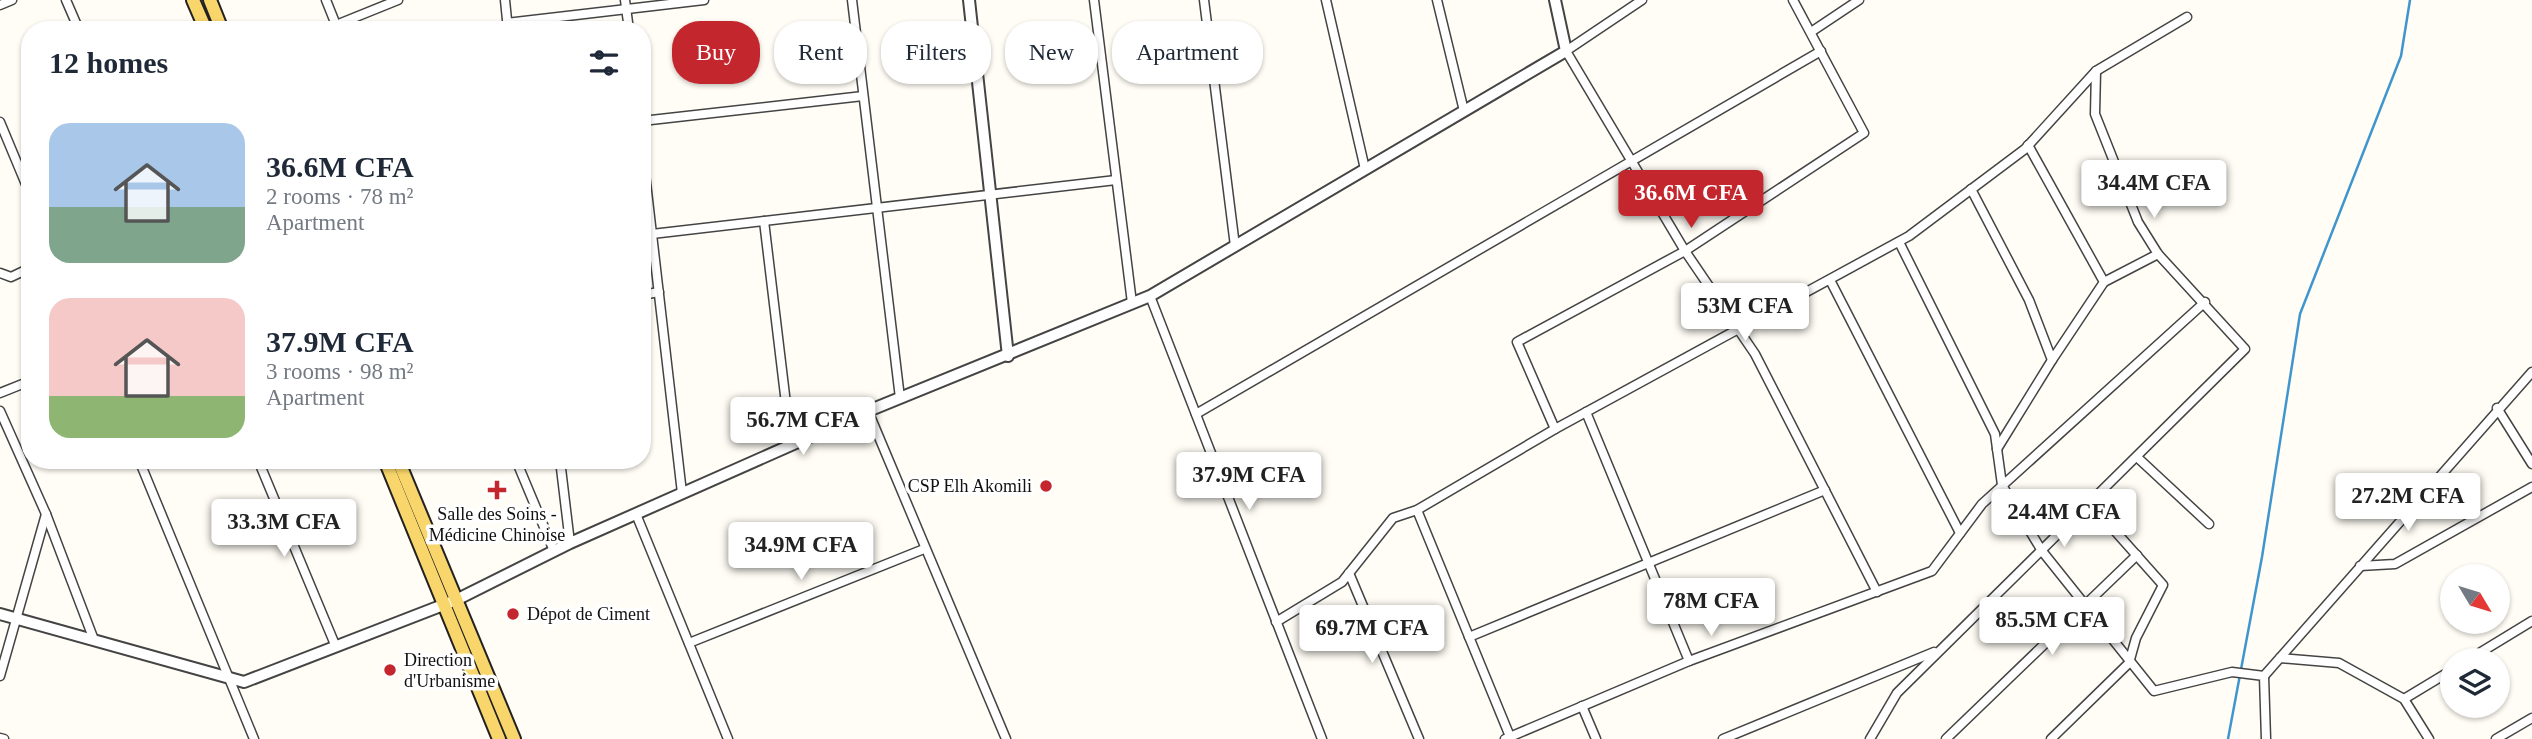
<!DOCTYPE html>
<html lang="en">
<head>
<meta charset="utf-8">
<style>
	body { margin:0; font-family:Georgia,serif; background:#f2f2f3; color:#1f2937; height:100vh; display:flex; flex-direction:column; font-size:26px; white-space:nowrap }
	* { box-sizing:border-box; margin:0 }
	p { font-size:23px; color:#747a83 }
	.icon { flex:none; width:38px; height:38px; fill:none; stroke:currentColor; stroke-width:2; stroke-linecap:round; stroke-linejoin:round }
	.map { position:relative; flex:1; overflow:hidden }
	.panel { position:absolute; left:21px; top:21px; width:630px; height:448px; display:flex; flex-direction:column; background:#fff; border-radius:28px; box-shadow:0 2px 5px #0004 }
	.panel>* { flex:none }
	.top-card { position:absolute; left:672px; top:21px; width:665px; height:63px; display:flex; gap:14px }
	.needle { width:46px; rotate:128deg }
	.buttons { position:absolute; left:2440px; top:564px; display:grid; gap:14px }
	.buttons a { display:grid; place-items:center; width:70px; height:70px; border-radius:50%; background:#fff; box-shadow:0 2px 5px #0004; font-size:35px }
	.price { position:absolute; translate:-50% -60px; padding:0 16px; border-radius:7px; background:#fff; color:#222; font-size:23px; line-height:46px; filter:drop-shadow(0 2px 4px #0008) }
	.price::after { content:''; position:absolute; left:50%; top:42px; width:21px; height:16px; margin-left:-10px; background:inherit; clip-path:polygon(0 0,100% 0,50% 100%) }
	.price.current { background:#c4262e; color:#fff }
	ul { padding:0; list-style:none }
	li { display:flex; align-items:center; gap:21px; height:175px; padding:0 28px }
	li span { display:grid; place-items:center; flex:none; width:196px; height:140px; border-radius:21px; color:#555 }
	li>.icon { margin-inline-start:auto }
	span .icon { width:84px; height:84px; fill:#fffc; stroke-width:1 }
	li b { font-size:30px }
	h2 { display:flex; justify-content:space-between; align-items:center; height:84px; padding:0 28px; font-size:30px }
	.chip { padding:0 24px; border-radius:28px; background:#fff; box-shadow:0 2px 5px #0004; font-size:24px; line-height:63px }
	.chip.current { background:#c4262e; color:#fff }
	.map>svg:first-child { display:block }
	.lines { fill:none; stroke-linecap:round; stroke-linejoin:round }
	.stream { stroke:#3f96cf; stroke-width:2.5 }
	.minor-casing { stroke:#444; stroke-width:11 }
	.tertiary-casing { stroke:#444; stroke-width:14 }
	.primary-casing { stroke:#222; stroke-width:16 }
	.minor { stroke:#fff; stroke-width:8 }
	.tertiary { stroke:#fff; stroke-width:10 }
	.primary { stroke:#f9d66b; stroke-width:12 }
	.poi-dot { fill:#c4262e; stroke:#fff; stroke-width:2.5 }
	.labels { text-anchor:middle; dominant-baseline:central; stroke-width:7; stroke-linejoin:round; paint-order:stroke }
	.poi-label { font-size:18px; fill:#111; stroke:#fff; text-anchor:start }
</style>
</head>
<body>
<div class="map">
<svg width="2532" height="739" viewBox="0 0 2532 739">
	<rect width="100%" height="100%" fill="#fffdf5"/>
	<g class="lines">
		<polyline class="stream" points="2228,739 2262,557 2300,314 2401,56 2410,0"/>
		<defs>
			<g id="minor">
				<polyline points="66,0 79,30"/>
				<polyline points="326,0 338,30"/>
				<polyline points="505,0 508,30"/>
				<polyline points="625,0 629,30"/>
				<polyline points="852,0 900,398"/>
				<polyline points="1094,0 1132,303"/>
				<polyline points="1204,0 1235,246"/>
				<polyline points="1326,0 1365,169"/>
				<polyline points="1437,0 1464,111"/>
				<polyline points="1642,0 1566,51 1685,251 1755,354 1877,592"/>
				<polyline points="0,5 12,0"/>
				<polyline points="507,23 704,0"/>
				<polyline points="336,25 398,0"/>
				<polyline points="1811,32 1859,0"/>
				<polyline points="642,121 863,96"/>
				<polyline points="0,122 30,194"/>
				<polyline points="2028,145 2104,282 2052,360"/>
				<polyline points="642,148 682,493"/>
				<polyline points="1971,189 2029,300 2052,360 1997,449"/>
				<polyline points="764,221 791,445"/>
				<polyline points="652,234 1116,180"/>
				<polyline points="1899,242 1995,434 2002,485 2042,551 2154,691 2232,672 2264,676 2266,739"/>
				<polyline points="0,273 11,277 30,268"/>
				<polyline points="1830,280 1960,533"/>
				<polyline points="2104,282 2158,254"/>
				<polyline points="642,295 659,292"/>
				<polyline points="1150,296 1322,739"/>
				<polyline points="0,393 30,381"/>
				<polyline points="2497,408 2532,464"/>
				<polyline points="0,411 46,514 94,640"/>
				<polyline points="868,411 1006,739"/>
				<polyline points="1586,412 1689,661"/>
				<polyline points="1196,414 1821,51"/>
				<polyline points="1555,429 1517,342 1685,251 1864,133 1793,0"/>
				<polyline points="2138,458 2209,524"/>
				<polyline points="139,460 254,739"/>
				<polyline points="258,460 336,647"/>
				<polyline points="516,460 554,551"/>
				<polyline points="560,460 570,543"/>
				<polyline points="1417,510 1511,739"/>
				<polyline points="636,514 728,739"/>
				<polyline points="2360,566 2395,564 2532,487"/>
				<polyline points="1349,573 1419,739"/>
				<polyline points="1276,622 1342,582 1393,518 1417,510 1555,429 1909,236 2025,149 2096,71 2187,17"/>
				<polyline points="1469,637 1825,490"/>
				<polyline points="689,643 924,549"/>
				<polyline points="2280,658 2339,663 2404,699 2429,739"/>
				<polyline points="2468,660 2532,621"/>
				<polyline points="0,676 46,514"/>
				<polyline points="2264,676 2532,372"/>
				<polyline points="2404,699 2452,670"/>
				<polyline points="1582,706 1596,739"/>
				<polyline points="0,738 4,739"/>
				<polyline points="1505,739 1689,661 1932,571 1982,504 2205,302"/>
				<polyline points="1723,739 1934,652"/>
				<polyline points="1870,739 1897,693 2245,349 2158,254 2138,222 2095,114 2096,71"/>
				<polyline points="1946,739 2137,555"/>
				<polyline points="2051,739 2129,663 2136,638 2163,585 2091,504"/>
				<polyline points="2496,739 2532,718"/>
			</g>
			<g id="tertiary">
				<polyline points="969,0 1008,356"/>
				<polyline points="0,614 244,682 456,600 570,543 868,411 1150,296 1566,51 1555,0"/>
			</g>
			<g id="primary">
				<polyline points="193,0 206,30"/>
				<polyline points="210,0 222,30"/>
				<polyline points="385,460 499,739"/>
				<polyline points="398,460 514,739"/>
			</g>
		</defs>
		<use href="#minor" class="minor-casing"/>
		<use href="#tertiary" class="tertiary-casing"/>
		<use href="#primary" class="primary-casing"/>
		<use href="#minor" class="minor"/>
		<use href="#tertiary" class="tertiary"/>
		<use href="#primary" class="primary"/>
	</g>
	<g class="poi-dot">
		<circle cx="1046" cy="486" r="7"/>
		<path d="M493.5 479.5h7v7h7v7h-7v7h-7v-7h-7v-7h7z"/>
		<circle cx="513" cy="614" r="7"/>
		<circle cx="390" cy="670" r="7"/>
	</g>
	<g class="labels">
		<g class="poi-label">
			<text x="1032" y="486" text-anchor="end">CSP Elh Akomili</text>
			<text x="497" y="514" text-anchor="middle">Salle des Soins -<tspan x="497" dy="21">Médicine Chinoise</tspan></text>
			<text x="527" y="614">Dépot de Ciment</text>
			<text x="404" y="660">Direction<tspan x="404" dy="21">d'Urbanisme</tspan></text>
		</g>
	</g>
</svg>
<div class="buttons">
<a><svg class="needle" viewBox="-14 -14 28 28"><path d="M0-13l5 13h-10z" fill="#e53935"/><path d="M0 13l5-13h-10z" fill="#747a83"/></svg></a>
<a><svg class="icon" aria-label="layers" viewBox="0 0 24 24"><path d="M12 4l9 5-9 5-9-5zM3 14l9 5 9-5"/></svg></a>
</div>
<b class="price" style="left:2154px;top:220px">34.4M CFA</b>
<b class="price current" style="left:1691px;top:230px">36.6M CFA</b>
<b class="price" style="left:1745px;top:343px">53M CFA</b>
<b class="price" style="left:803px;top:457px">56.7M CFA</b>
<b class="price" style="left:1249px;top:512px">37.9M CFA</b>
<b class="price" style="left:2408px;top:533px">27.2M CFA</b>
<b class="price" style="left:2064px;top:549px">24.4M CFA</b>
<b class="price" style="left:284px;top:559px">33.3M CFA</b>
<b class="price" style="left:801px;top:582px">34.9M CFA</b>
<b class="price" style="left:1711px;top:638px">78M CFA</b>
<b class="price" style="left:2052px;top:657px">85.5M CFA</b>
<b class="price" style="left:1372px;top:665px">69.7M CFA</b>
<div class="top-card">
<a class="chip current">Buy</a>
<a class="chip">Rent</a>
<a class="chip">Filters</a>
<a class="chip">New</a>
<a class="chip">Apartment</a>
</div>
<section class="panel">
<h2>12 homes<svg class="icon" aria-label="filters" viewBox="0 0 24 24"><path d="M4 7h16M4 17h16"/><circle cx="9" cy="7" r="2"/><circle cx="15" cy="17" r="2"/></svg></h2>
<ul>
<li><span style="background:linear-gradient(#a9c7e8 60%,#7fa58c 0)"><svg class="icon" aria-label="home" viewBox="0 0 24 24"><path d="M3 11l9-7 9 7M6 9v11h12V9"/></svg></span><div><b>36.6M CFA</b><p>2 rooms · 78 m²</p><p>Apartment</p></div></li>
<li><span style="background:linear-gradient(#f6c9c9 70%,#8fb573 0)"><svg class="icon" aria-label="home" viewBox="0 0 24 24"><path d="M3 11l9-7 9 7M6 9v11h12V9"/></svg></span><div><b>37.9M CFA</b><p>3 rooms · 98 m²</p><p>Apartment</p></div></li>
</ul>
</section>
</div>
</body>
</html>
